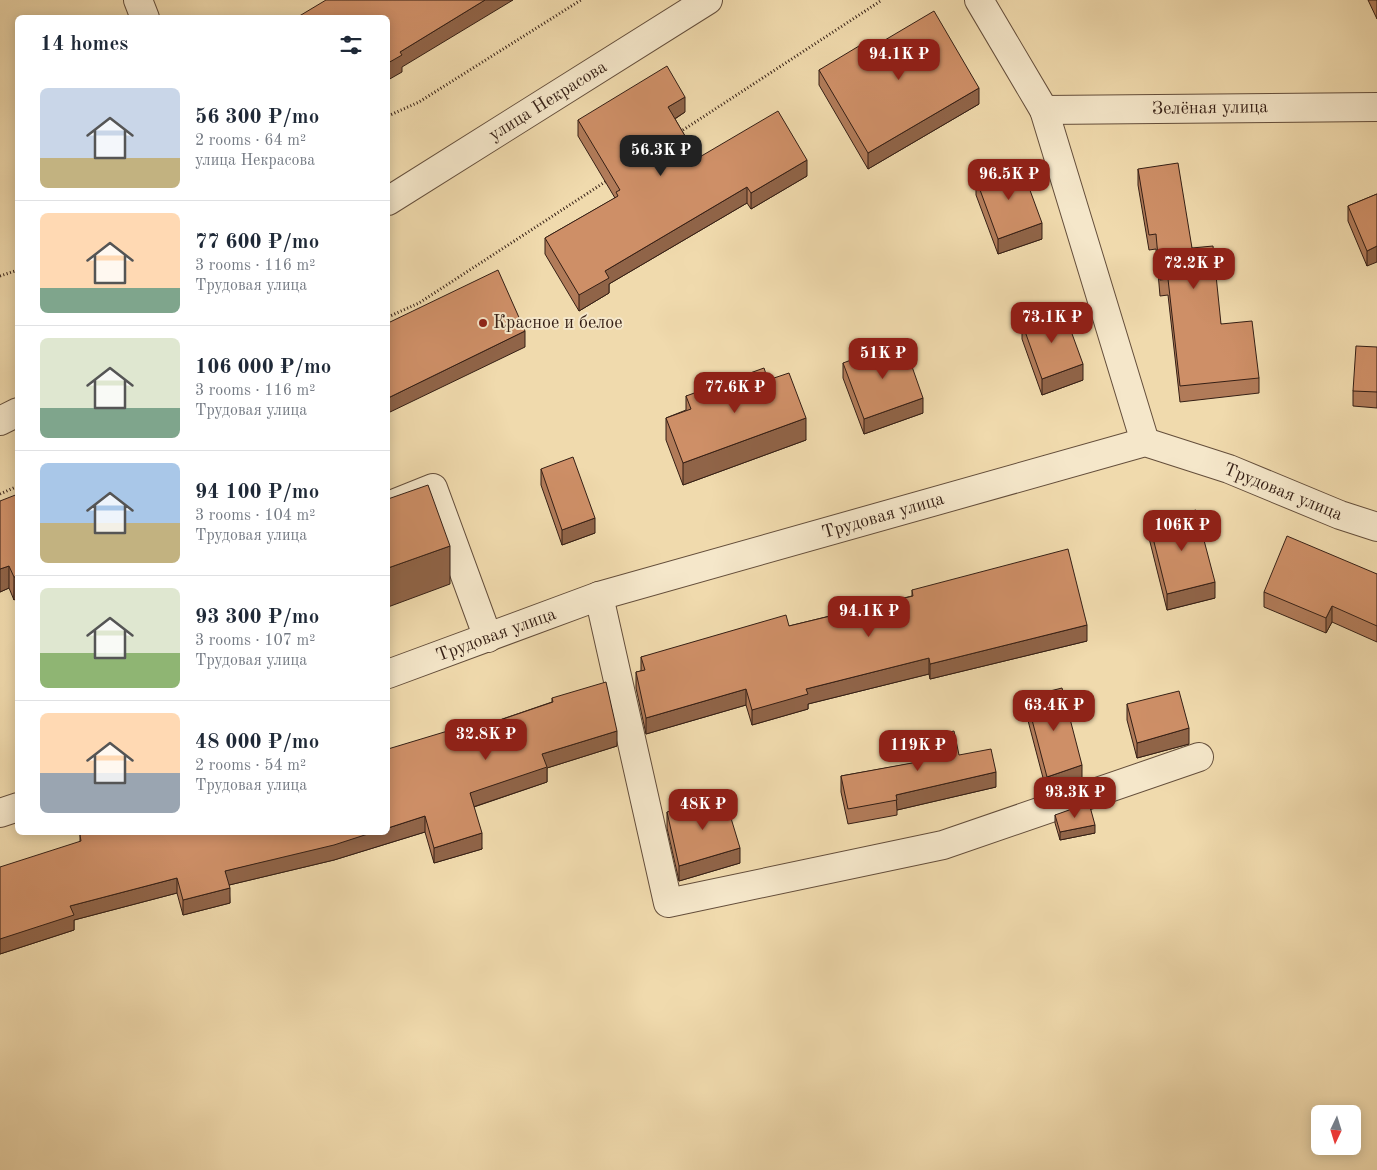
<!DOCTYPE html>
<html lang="en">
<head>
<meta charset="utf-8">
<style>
	body { margin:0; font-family:"Old Standard TT",serif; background:#f2f2f3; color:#1f2937; height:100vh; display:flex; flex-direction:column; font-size:19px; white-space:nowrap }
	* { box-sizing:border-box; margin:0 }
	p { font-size:16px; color:#747a83 }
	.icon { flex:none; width:28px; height:28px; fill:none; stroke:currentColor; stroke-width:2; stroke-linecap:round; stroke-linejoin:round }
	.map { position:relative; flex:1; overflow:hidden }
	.sheet { position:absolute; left:15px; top:15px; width:375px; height:820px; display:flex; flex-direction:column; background:#fff; border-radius:8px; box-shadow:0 2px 12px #0003 }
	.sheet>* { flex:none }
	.needle { width:32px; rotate:184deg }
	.fabs { position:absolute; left:1311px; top:1105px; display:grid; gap:10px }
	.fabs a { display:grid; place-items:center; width:50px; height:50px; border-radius:8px; background:#fff; box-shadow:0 2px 12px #0003; font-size:25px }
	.price { position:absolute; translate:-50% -42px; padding:0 11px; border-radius:10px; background:#8f2418; color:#fff; font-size:16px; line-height:32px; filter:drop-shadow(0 1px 2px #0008) }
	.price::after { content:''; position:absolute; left:50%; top:30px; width:15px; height:11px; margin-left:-8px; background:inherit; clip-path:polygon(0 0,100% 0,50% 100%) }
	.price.current { background:#222; color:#fff }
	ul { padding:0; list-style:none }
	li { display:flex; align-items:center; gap:15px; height:125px; padding:0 25px }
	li+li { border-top:1px solid #e0e1e3 }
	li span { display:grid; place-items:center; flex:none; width:140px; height:100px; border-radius:8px; color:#555 }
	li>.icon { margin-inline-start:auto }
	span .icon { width:60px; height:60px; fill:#fffc; stroke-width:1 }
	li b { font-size:21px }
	h2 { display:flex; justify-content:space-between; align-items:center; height:60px; padding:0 25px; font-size:21px }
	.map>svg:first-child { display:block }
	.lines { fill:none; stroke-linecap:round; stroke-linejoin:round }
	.minor-casing { stroke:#644e3b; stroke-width:30 }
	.path { stroke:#351f15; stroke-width:3; stroke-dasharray:1 2.5; stroke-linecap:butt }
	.minor { stroke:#f5e7ca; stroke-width:28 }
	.wall { fill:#b17b59; stroke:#351f15 }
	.shaded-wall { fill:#906448; stroke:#351f15 }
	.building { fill:#ce8f67; stroke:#351f15 }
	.poi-dot { fill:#8f2418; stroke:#f5e7ca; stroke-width:2 }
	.labels { text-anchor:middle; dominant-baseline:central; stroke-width:4; stroke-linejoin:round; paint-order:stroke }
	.street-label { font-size:18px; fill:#351f15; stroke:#f5e7ca }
	.poi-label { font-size:18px; fill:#351f15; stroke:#f5e7ca; text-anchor:start }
</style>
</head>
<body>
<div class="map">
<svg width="1377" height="1170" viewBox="0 0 1377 1170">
	<rect width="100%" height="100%" fill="#f0daad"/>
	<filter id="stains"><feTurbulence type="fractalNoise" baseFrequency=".004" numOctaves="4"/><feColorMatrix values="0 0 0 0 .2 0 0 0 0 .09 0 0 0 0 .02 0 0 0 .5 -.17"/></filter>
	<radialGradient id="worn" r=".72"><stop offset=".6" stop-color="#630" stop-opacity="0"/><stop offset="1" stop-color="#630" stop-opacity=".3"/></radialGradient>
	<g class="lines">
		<defs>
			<g id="minor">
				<polyline points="138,0 145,18"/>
				<polyline points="979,0 1044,110 1145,442"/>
				<polyline points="1044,110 1377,107"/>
				<polyline points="388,201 708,0"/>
				<polyline points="0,421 18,412"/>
				<polyline points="388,506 433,488 488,638"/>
				<polyline points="599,596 668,903 943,845 1199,757"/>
				<polyline points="388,674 599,596 1145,442 1229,469 1340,515 1377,527"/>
				<polyline points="0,813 18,807"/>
			</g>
		</defs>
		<use href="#minor" class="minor-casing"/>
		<g class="path">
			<polyline points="388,116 419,102 581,0"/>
			<polyline points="680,132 882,0"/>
			<polyline points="0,276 18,270"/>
			<polyline points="388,317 419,303 608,180"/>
			<polyline points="0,494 18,486"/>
		</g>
		<use href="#minor" class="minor"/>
	</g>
	<g class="wall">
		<polygon points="1368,0 1377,0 1377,19"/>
		<polygon points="863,53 979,104 868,169 819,85 819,70"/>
		<polygon points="685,112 675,119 698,158 807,176 751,209 747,203 609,284 609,293 579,311 545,254 545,238 615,198 578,136 578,120"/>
		<polygon points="1138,169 1192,248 1221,324 1259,378 1259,393 1180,402 1168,295 1160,296 1156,249 1149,250 1138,185"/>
		<polygon points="976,179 1042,239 998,254 976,195"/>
		<polygon points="1377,194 1367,266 1348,221 1348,206"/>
		<polygon points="1022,323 1083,380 1042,395 1022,339"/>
		<polygon points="1377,347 1377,408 1353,406 1353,391"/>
		<polygon points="843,363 923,413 864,434 843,378"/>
		<polygon points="768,380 806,440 683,485 666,440 666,418 686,410 686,396"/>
		<polygon points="541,469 595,533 562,545 541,485"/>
		<polygon points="18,494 14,600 9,588 0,592"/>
		<polygon points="1149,522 1215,598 1167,610 1149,538"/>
		<polygon points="1377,574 1377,642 1332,622 1326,633 1264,607 1264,592"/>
		<polygon points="912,590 1087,641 930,679 929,674 808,704 808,709 752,725 746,705 646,734 636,688 636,672 641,671 641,657 789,626 912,596"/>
		<polygon points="1026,697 1082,781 1047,793 1026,713"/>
		<polygon points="552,698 617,746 547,768 547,782 474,807 482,849 434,863 425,832 334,860 229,885 230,903 183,915 177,893 74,920 74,930 0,954 80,841 80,835 388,832 453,736 552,702"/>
		<polygon points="1127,704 1189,744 1137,758 1127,720"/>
		<polygon points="918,739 959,755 996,787 897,810 897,815 848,824 841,792 841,776 920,762 918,754"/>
		<polygon points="667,812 740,863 679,881 667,828"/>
		<polygon points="1055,815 1095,833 1060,840 1055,823"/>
	</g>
	<g class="shaded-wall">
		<polygon points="485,0 513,0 402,67 402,72 388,80 388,63 400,52"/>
		<polygon points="979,88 979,104 868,169 868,153"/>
		<polygon points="685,97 685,112 668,123 668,107"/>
		<polygon points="807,160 807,176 751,209 751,193"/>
		<polygon points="747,187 747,203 609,284 609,293 579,311 579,295 605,271"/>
		<polygon points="1042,223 1042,239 998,254 998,239"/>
		<polygon points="1377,246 1377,262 1367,266 1367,251"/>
		<polygon points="525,331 525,347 388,413 388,398"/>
		<polygon points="1083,364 1083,380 1042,395 1042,379"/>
		<polygon points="923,398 923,413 864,434 864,419"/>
		<polygon points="806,418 806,440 683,485 683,463"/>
		<polygon points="595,518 595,533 562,545 562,530"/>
		<polygon points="450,546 450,584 388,607 388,568"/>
		<polygon points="9,566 9,588 0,592 0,569"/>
		<polygon points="18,576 18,598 14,600 14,577"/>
		<polygon points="1215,582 1215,598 1167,610 1167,594"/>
		<polygon points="1332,606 1332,622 1326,633 1326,618"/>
		<polygon points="1087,625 1087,641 930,679 930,664"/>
		<polygon points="929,658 929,674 808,704 808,709 752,725 752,710 806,689"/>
		<polygon points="746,689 746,705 646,734 646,718"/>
		<polygon points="1189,728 1189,744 1137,758 1137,743"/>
		<polygon points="617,731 617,746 547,768 547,782 470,808 470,793 542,754"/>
		<polygon points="1082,765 1082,781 1047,793 1047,777"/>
		<polygon points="996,772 996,787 897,810 896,795"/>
		<polygon points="425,816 425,832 334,860 225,886 225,871 374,832 388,832 388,828"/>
		<polygon points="1095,825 1095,833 1060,840 1060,832"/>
		<polygon points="482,833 482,849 434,863 434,848"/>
		<polygon points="740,848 740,863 679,881 679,866"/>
		<polygon points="177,878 177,893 74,920 74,930 0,954 0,939 70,906"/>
		<polygon points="230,888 230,903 183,915 183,900"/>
	</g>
	<g class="building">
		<polygon points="326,0 485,0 400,52 402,55 388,63 388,18 296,18"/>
		<polygon points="934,11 979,88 868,153 819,70 859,46 863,53"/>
		<polygon points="667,66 685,97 668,107 698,158 778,111 807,160 751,193 747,187 605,271 609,278 579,295 545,238 618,196 616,192 620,190 578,120"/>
		<polygon points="1020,163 1042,223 998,239 976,179"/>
		<polygon points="1178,163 1192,248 1213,246 1221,324 1252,321 1259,378 1180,386 1168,279 1160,280 1156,234 1149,235 1138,169"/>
		<polygon points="1377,194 1377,246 1367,251 1348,206"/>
		<polygon points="498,270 525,331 388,398 388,323"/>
		<polygon points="1063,309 1083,364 1042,379 1022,323"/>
		<polygon points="903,341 923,398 864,419 843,363"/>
		<polygon points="1356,346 1377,347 1377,392 1353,391"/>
		<polygon points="764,368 768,380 789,373 806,418 683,463 666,418 691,409 686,396"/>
		<polygon points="573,457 595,518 562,530 541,469"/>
		<polygon points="428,485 450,546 388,568 388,499"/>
		<polygon points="18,494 18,576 14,577 9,566 0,569 0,501"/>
		<polygon points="1196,510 1215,582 1167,594 1149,522"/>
		<polygon points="1287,536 1377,574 1377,626 1332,606 1326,618 1264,592"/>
		<polygon points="1068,549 1087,625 930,664 929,658 806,689 808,694 752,710 746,689 646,718 636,672 645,670 641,657 786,615 789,626 913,596 912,590"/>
		<polygon points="606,682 617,731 542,754 547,767 470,793 482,833 434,848 425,816 388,828 388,749 451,730 453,736 553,702 552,698"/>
		<polygon points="1062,688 1082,765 1047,777 1026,697"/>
		<polygon points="1179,691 1189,728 1137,743 1127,704"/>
		<polygon points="954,731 959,755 991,749 996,772 896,795 897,800 848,809 841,776 923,761 918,739"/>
		<polygon points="724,795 740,848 679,866 667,812"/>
		<polygon points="1089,803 1095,825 1060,832 1055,815"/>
		<polygon points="89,832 374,832 334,845 225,871 230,888 183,900 177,878 70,906 74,915 0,939 0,867 81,841 80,835"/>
	</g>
	<circle class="poi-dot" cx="483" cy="323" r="5"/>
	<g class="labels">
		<g class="street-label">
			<text transform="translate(548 101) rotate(-32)">улица Некрасова</text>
			<text transform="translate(1210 108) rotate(-1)">Зелёная улица</text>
			<text transform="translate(1283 492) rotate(22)">Трудовая улица</text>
			<text transform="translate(883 516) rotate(-16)">Трудовая улица</text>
			<text transform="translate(496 635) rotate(-20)">Трудовая улица</text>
		</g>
		<g class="poi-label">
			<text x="493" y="323">Красное и белое</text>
		</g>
	</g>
	<rect width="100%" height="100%" filter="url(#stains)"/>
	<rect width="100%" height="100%" fill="url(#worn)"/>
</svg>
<div class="fabs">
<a><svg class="needle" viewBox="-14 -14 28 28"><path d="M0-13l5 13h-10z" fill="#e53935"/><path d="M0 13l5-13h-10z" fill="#747a83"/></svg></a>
</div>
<b class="price" style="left:899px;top:81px">94.1K ₽</b>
<b class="price current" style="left:661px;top:177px">56.3K ₽</b>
<b class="price" style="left:1009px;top:201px">96.5K ₽</b>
<b class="price" style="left:1194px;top:290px">72.2K ₽</b>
<b class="price" style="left:1052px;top:344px">73.1K ₽</b>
<b class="price" style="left:883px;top:380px">51K ₽</b>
<b class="price" style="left:735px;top:414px">77.6K ₽</b>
<b class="price" style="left:1182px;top:552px">106K ₽</b>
<b class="price" style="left:869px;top:638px">94.1K ₽</b>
<b class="price" style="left:1054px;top:732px">63.4K ₽</b>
<b class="price" style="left:486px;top:761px">32.8K ₽</b>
<b class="price" style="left:918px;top:772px">119K ₽</b>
<b class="price" style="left:1075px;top:819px">93.3K ₽</b>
<b class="price" style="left:703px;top:831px">48K ₽</b>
<section class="sheet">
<h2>14 homes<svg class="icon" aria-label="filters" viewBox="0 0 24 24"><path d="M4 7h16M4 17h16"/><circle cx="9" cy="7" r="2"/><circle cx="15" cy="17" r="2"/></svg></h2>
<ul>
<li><span style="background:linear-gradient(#c9d6e8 70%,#c2b280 0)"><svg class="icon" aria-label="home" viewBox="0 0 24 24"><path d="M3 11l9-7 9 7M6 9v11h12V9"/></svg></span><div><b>56 300 ₽/mo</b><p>2 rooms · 64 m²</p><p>улица Некрасова</p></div></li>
<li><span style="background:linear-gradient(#ffd9b3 75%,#7fa58c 0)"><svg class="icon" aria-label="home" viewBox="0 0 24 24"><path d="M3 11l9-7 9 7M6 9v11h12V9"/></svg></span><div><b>77 600 ₽/mo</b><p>3 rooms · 116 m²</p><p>Трудовая улица</p></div></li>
<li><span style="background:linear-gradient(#dfe7d0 70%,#7fa58c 0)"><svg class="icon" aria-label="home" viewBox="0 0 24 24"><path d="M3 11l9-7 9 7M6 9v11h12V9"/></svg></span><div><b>106 000 ₽/mo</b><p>3 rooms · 116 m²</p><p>Трудовая улица</p></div></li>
<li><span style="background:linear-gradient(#a9c7e8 60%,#c2b280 0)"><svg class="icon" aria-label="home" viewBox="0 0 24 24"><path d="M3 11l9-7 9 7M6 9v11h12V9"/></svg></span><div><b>94 100 ₽/mo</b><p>3 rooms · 104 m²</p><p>Трудовая улица</p></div></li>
<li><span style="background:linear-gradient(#dfe7d0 65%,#8fb573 0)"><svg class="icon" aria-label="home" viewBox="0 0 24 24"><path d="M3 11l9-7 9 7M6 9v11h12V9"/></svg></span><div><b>93 300 ₽/mo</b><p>3 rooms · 107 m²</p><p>Трудовая улица</p></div></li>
<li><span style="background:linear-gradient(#ffd9b3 60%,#9aa5b1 0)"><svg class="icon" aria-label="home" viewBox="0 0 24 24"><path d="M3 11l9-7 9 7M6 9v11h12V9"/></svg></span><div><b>48 000 ₽/mo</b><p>2 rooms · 54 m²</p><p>Трудовая улица</p></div></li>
</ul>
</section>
</div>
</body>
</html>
